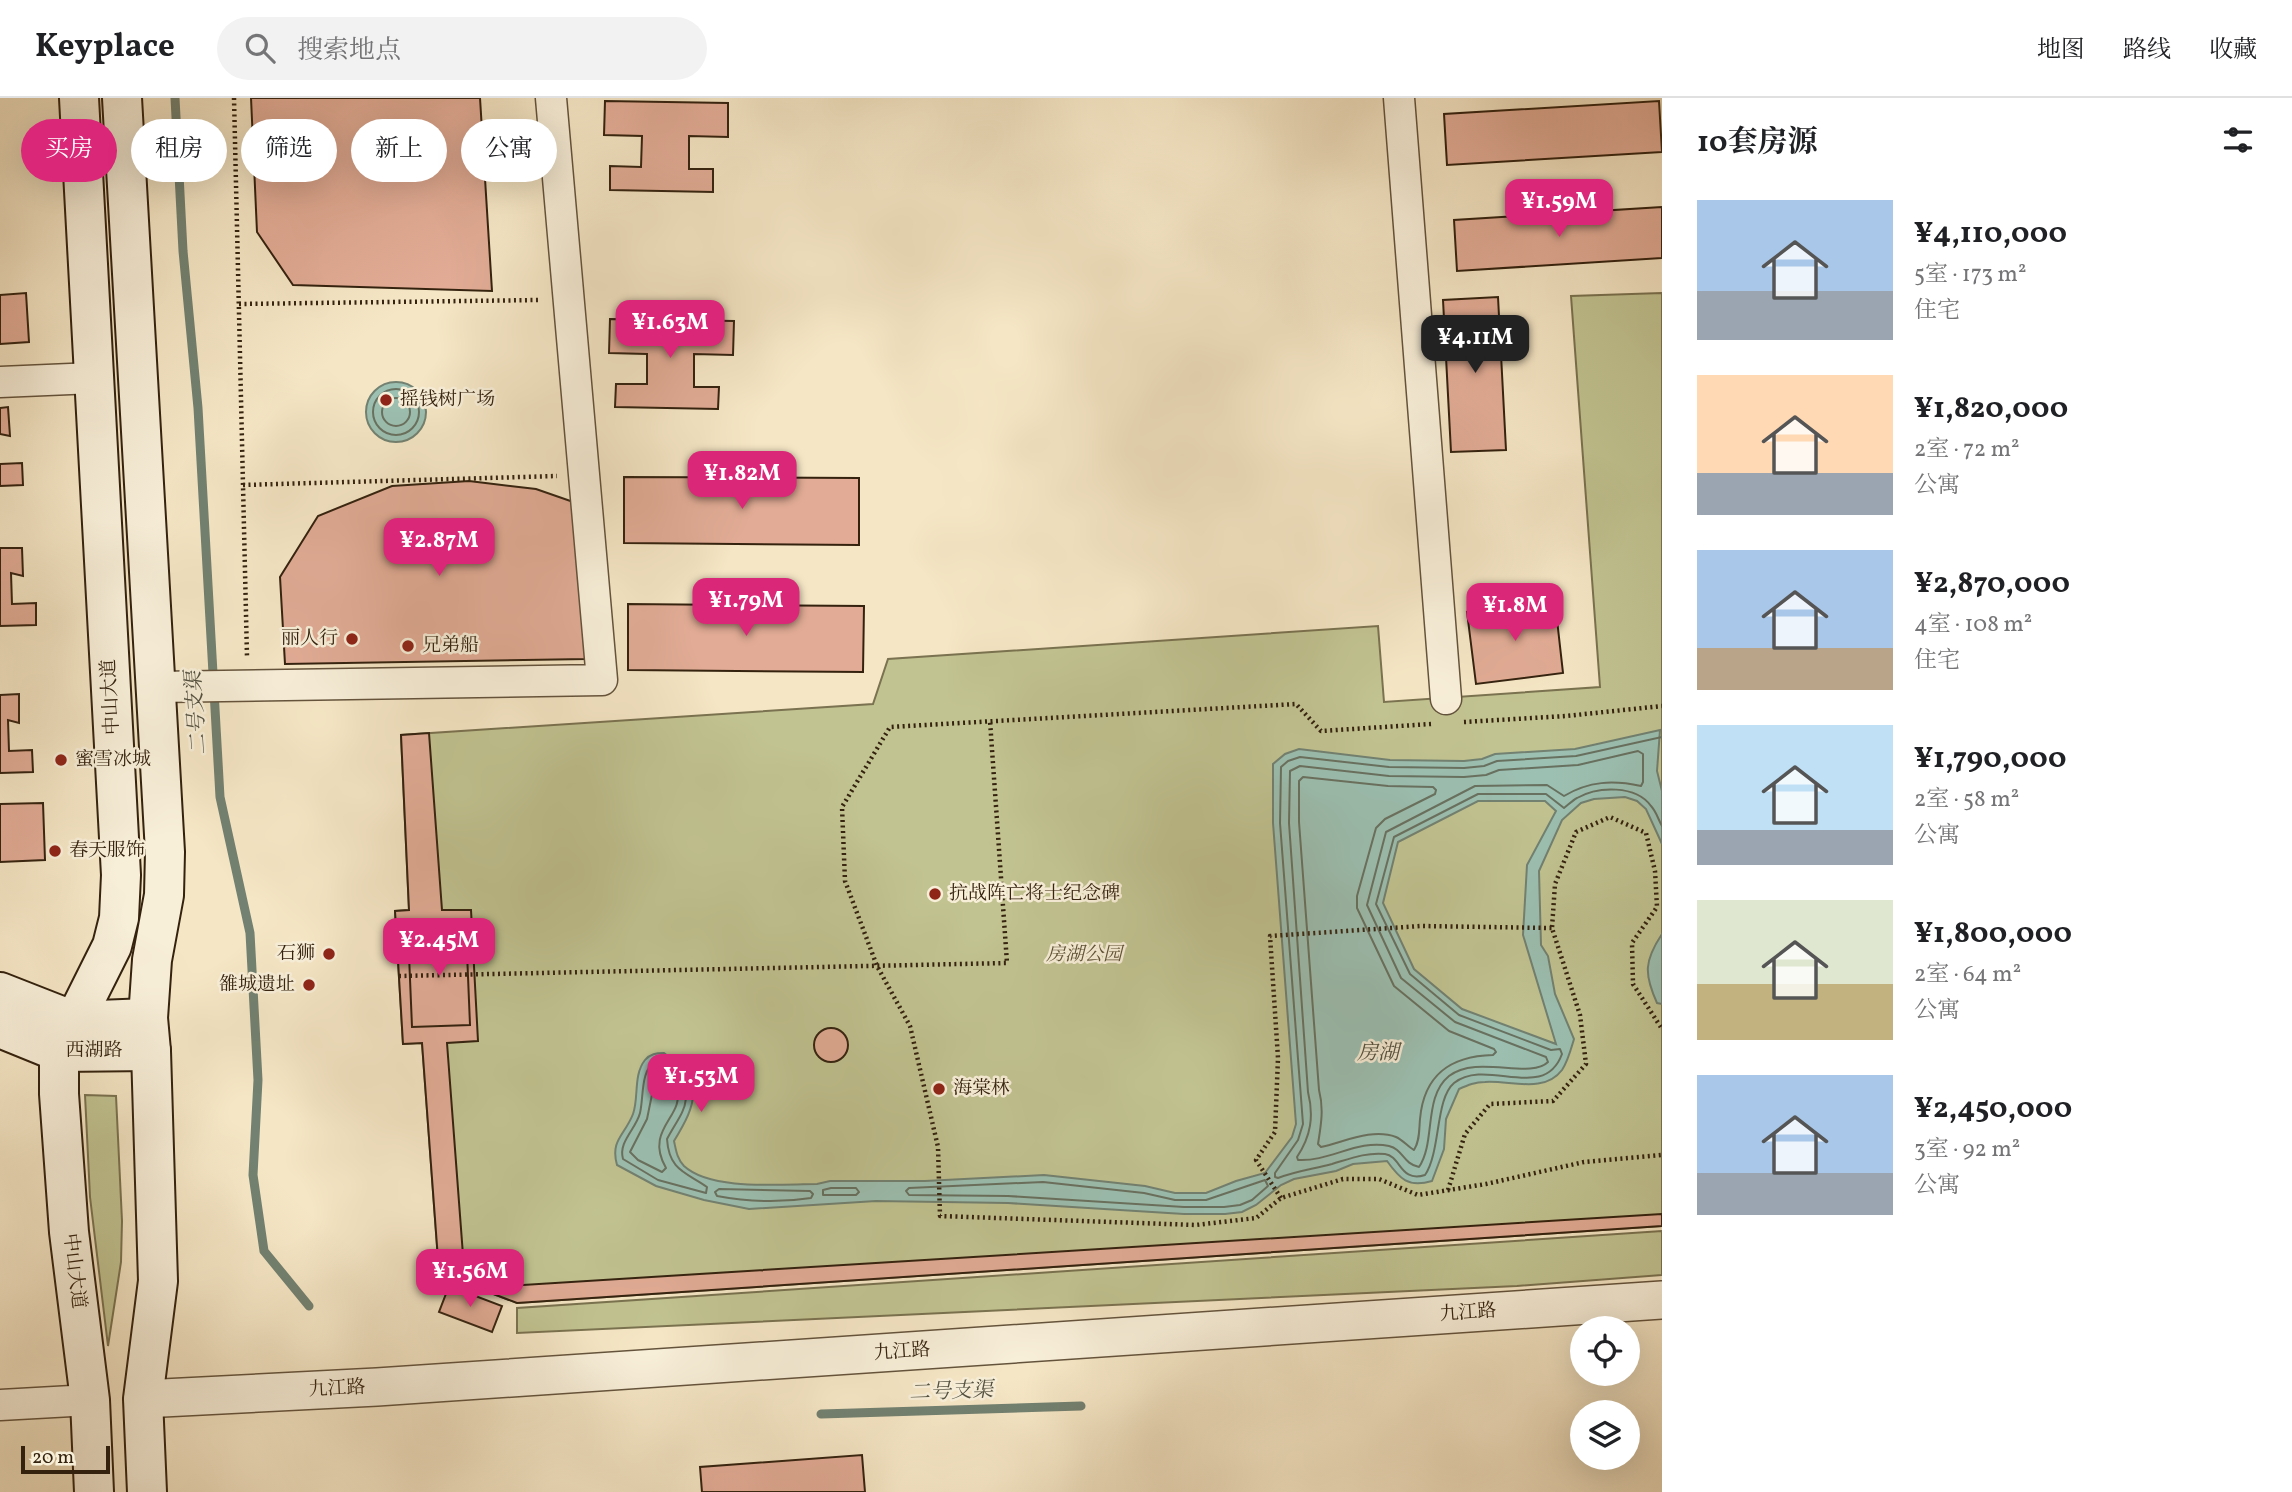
<!DOCTYPE html>
<html lang="zh">
<head>
<meta charset="utf-8">
<style>
	body { margin:0; font-family:Vollkorn,"Noto Serif SC",serif; background:#f2f2f2; color:#202124; height:100vh; display:flex; flex-direction:column; font-size:26px; white-space:nowrap }
	* { box-sizing:border-box; margin:0 }
	p { font-size:23px; color:#757577 }
	.icon { flex:none; width:38px; height:38px; fill:none; stroke:currentColor; stroke-width:2; stroke-linecap:round; stroke-linejoin:round }
	.map { position:relative; flex:1; overflow:hidden }
	.panel { display:flex; flex-direction:column; background:#fff; width:630px }
	.panel>* { flex:none }
	.top-card { position:absolute; left:21px; top:21px; width:665px; height:63px; display:flex; gap:14px }
	.controls { position:absolute; left:1570px; top:1218px; display:grid; gap:14px }
	.controls a { display:grid; place-items:center; width:70px; height:70px; border-radius:50%; background:#fff; box-shadow:0 7px 28px #0002; font-size:35px }
	.scale { position:absolute; left:21px; bottom:18px; width:89px; box-sizing:border-box; padding-left:7px; border:4px solid #34220f; border-top:0; font-size:19px; line-height:24px; white-space:nowrap; color:#34220f; -webkit-text-stroke:5px #f8efd9; paint-order:stroke }
	.price { position:absolute; translate:-50% -60px; padding:0 16px; border-radius:14px; background:#db2777; color:#fff; font-size:23px; line-height:46px; filter:drop-shadow(0 2px 4px #0008) }
	.price::after { content:''; position:absolute; left:50%; top:42px; width:21px; height:16px; margin-left:-10px; background:inherit; clip-path:polygon(0 0,100% 0,50% 100%) }
	.price.current { background:#222; color:#fff }
	ul { padding:0; list-style:none }
	li { display:flex; align-items:center; gap:21px; height:175px; padding:0 35px }
	li span { display:grid; place-items:center; flex:none; width:196px; height:140px; border-radius:0px; color:#555 }
	li>.icon { margin-inline-start:auto }
	span .icon { width:84px; height:84px; fill:#fffc; stroke-width:1 }
	li b { font-size:30px }
	h2 { display:flex; justify-content:space-between; align-items:center; height:84px; padding:0 35px; font-size:30px }
	.pill { padding:0 24px; border-radius:32px; background:#fff; box-shadow:0 7px 28px #0002; font-size:24px; line-height:63px }
	.pill.current { background:#db2777; color:#fff }
	header { display:flex; align-items:center; gap:42px; box-sizing:border-box; height:98px; padding:0 35px; background:#fff; border-bottom:2px solid #e0e0e0 }
	header strong { font-size:33px }
	nav { display:flex; gap:38px; margin-inline-start:auto; font-size:24px }
	.search { width:490px; height:63px; background:#f2f2f2; display:flex; align-items:center; gap:18px; box-sizing:border-box; padding:0 24px; border-radius:38px; color:#757577; font-size:26px }
	main { display:flex; flex:1; min-height:0 }
	.map>svg:first-child { display:block }
	.green { fill:#c1c391; stroke:#7a7250; stroke-width:2 }
	.water { fill:#9cc0b2; stroke:#728171; stroke-width:2; fill-rule:evenodd }
	.lines { fill:none; stroke-linecap:round; stroke-linejoin:round }
	.shore { stroke:#687160; stroke-width:2 }
	.stream { stroke:#728171; stroke-width:9 }
	.building { fill:#e1ab95; stroke:#34220f; stroke-width:2 }
	.minor-casing { stroke:#64533c; stroke-width:33 }
	.tertiary-casing { stroke:#64533c; stroke-width:40 }
	.secondary-casing { stroke:#34220f; stroke-width:42 }
	.path { stroke:#34220f; stroke-width:4.5; stroke-dasharray:2 3.5; stroke-linecap:butt }
	.minor { stroke:#f8efd9; stroke-width:30 }
	.tertiary { stroke:#f8efd9; stroke-width:37 }
	.secondary { stroke:#f8efd9; stroke-width:38 }
	.poi-dot { fill:#8f2418; stroke:#f8efd9; stroke-width:2.5 }
	.labels { text-anchor:middle; dominant-baseline:central; stroke-width:5; stroke-linejoin:round; paint-order:stroke }
	.poi-label { font-size:19px; fill:#34220f; stroke:#f8efd9; text-anchor:start }
	.street-label { font-size:19px; fill:#34220f; stroke:#f8efd9 }
	.park-label { font-size:19px; font-style:italic; fill:#5e5236; stroke:#f8efd9 }
	.water-label { font-size:21px; font-style:italic; fill:#535140; stroke:#f8efd9 }
</style>
</head>
<body>
<header>
<strong>Keyplace</strong>
<div class="search"><svg class="icon" aria-label="search" viewBox="0 0 24 24"><circle cx="10" cy="10" r="6"/><path d="M15 15l6 6"/></svg>搜索地点</div>
<nav><a>地图</a><a>路线</a><a>收藏</a></nav>
</header>
<main>
<div class="map">
<svg width="1662" height="1394" viewBox="0 0 1662 1394">
	<rect width="100%" height="100%" fill="#f5e6c5"/>
	<filter id="stains"><feTurbulence type="fractalNoise" baseFrequency=".00286" numOctaves="4"/><feColorMatrix values="0 0 0 0 .2 0 0 0 0 .09 0 0 0 0 .02 0 0 0 .5 -.17"/></filter>
	<radialGradient id="worn" r=".72"><stop offset=".6" stop-color="#630" stop-opacity="0"/><stop offset="1" stop-color="#630" stop-opacity=".3"/></radialGradient>
	<g class="green">
		<polygon points="1662,195 1662,1128 517,1205 439,1175 422,945 403,946 395,813 409,812 401,637 873,606 888,561 1378,528 1384,604 1600,589 1571,198"/>
		<polygon points="85,997 116,998 122,1123 121,1164 108,1248 90,1099"/>
		<polygon points="1662,1133 1662,1177 1517,1188 517,1235 517,1210"/>
	</g>
	<g class="water">
		<circle cx="396" cy="314" r="30"/>
		<path d="M 1660,632 L 1657,673 L 1662,693 L 1662,746 L 1646,711 L 1637,703 L 1625,699 L 1594,701 L 1581,705 L 1562,722 L 1539,773 L 1541,847 L 1548,858 L 1555,896 L 1574,941 C 1571,951 1568,963 1562,972 C 1544,996 1510,982 1485,984 C 1475,984 1468,987 1459,991 L 1446,1021 L 1444,1051 L 1432,1083 C 1408,1090 1400,1081 1387,1063 L 1353,1066 L 1336,1073 L 1294,1081 L 1281,1087 L 1256,1107 L 1242,1114 L 1225,1116 L 1184,1116 L 1008,1105 L 876,1103 L 749,1111 L 704,1102 L 656,1088 L 617,1067 C 610,1042 625,1037 633,1016 C 639,1000 633,977 645,962 C 650,956 656,955 664,955 C 705,984 697,1005 674,1043 C 676,1052 677,1061 684,1068 C 711,1093 781,1086 817,1086 L 830,1083 L 925,1083 L 1044,1077 L 1145,1088 L 1175,1095 L 1206,1095 L 1236,1083 L 1265,1075 L 1292,1039 L 1296,1026 L 1273,725 L 1273,666 L 1285,656 L 1299,651 L 1390,662 L 1464,663 L 1482,661 L 1495,656 L 1575,651 ZM 1478,703 L 1545,703 L 1556,713 L 1527,767 L 1523,837 L 1556,946 L 1462,911 L 1414,871 L 1383,805 L 1398,744 Z"/>
		<path d="M 1662,836 L 1662,906 L 1657,905 C 1644,876 1644,863 1662,836 Z"/>
	</g>
	<g class="lines">
		<g class="shore">
			<circle cx="396" cy="314" r="23"/>
			<circle cx="396" cy="314" r="14"/>
			<path d="M 1662,639 L 1576,658 L 1497,663 L 1484,668 L 1464,670 L 1389,669 L 1300,659 L 1288,663 L 1281,669 L 1280,725 L 1303,1026 L 1298,1042 L 1275,1075 L 1275,1079 L 1278,1080 C 1296,1073 1313,1071 1332,1066 C 1349,1061 1366,1054 1385,1056 C 1401,1058 1400,1085 1425,1077 C 1441,1053 1435,1001 1454,985 C 1487,959 1544,1005 1562,956 L 1560,951 L 1551,952 L 1459,917 L 1410,876 L 1376,806 L 1394,739 L 1478,696 L 1546,696 L 1564,710 C 1568,707 1573,702 1577,700 C 1598,688 1636,687 1651,708 C 1656,713 1658,721 1662,728"/>
			<path d="M 1638,653 L 1643,656 L 1643,684 L 1641,688 C 1613,682 1589,683 1564,698 L 1547,687 L 1475,688 L 1386,734 L 1367,807 L 1401,880 L 1455,924 L 1546,959 L 1548,964 C 1530,982 1477,956 1449,978 C 1423,999 1436,1044 1419,1069 C 1403,1066 1403,1051 1389,1048 C 1358,1041 1329,1064 1298,1062 L 1297,1059 C 1311,1038 1314,1018 1308,994 L 1289,725 L 1290,673 L 1300,668 L 1389,678 L 1464,679 L 1486,677 L 1499,672 L 1578,667 Z"/>
			<path d="M 1303,679 L 1388,688 L 1433,689 L 1436,692 L 1435,696 L 1385,721 L 1376,730 L 1357,798 L 1357,810 L 1394,888 L 1449,933 L 1494,951 L 1496,954 L 1493,957 C 1451,958 1424,976 1420,1021 C 1419,1031 1420,1043 1414,1052 C 1408,1049 1403,1042 1396,1039 C 1372,1030 1344,1044 1321,1049 L 1318,1046 C 1321,1027 1324,1011 1319,992 L 1299,724 L 1299,683 Z"/>
			<path d="M 656,962 C 665,962 668,967 673,973 C 698,1002 681,1014 667,1041 C 669,1072 685,1074 707,1089 L 706,1095 L 658,1082 L 623,1061 C 618,1044 636,1031 640,1015 C 644,998 640,973 656,962 Z"/>
			<path d="M 657,972 L 662,973 C 666,978 673,984 676,990 C 687,1018 643,1030 666,1070 L 662,1074 L 638,1062 L 630,1054 L 647,1021 Z"/>
			<polygon points="1265,1082 1268,1088 1252,1102 1240,1107 1224,1109 1184,1109 1008,1098 909,1097 906,1093 909,1090 1043,1084 1144,1095 1175,1102 1206,1102"/>
			<polygon points="831,1090 856,1090 859,1094 856,1097 823,1097 823,1092"/>
			<path d="M 719,1091 L 810,1093 L 813,1096 L 811,1100 C 779,1105 749,1104 717,1098 L 715,1094 Z"/>
		</g>
		<g class="stream">
			<polyline points="175,0 183,153 198,310 220,699 250,835 258,982 253,1077 264,1153 309,1208"/>
			<polyline points="821,1316 1081,1308"/>
		</g>
	</g>
	<g class="building">
		<polygon points="251,0 480,0 492,193 293,187 257,134"/>
		<polygon points="605,3 728,5 728,39 689,38 689,71 713,71 713,94 610,92 610,68 641,69 642,38 604,37"/>
		<polygon points="1659,3 1662,54 1447,67 1444,16"/>
		<polygon points="1662,109 1662,160 1457,173 1454,122"/>
		<polygon points="26,195 29,244 0,246 0,197"/>
		<polygon points="1498,199 1506,352 1451,354 1443,202"/>
		<polygon points="610,221 734,223 733,257 694,256 694,289 719,289 718,311 615,309 616,286 647,286 647,256 609,255"/>
		<polygon points="8,309 10,338 0,336 0,310"/>
		<polygon points="22,365 23,387 0,388 0,366"/>
		<polygon points="624,379 859,380 859,447 624,445"/>
		<polygon points="469,383 536,391 582,407 587,561 285,566 280,479 318,418 392,388"/>
		<polygon points="0,450 22,450 23,478 11,475 12,506 36,505 36,527 0,528"/>
		<polygon points="1555,504 1563,575 1476,586 1467,514"/>
		<polygon points="628,506 864,508 863,574 628,572"/>
		<polygon points="19,596 19,625 8,622 9,653 32,652 33,674 0,675 0,597"/>
		<polygon points="429,635 442,812 471,812 478,943 447,945 463,1157 523,1187 1662,1116 1662,1128 517,1205 439,1175 422,945 403,946 395,813 409,812 401,637"/>
		<polygon points="43,705 45,762 0,764 0,706"/>
		<polygon points="466,830 470,927 412,929 408,833"/>
		<circle cx="831" cy="947" r="17"/>
		<polygon points="449,1188 502,1208 492,1234 439,1214"/>
		<polygon points="862,1357 865,1394 702,1394 700,1369"/>
	</g>
	<g class="lines">
		<defs>
			<g id="minor">
				<polyline points="1399,0 1446,601"/>
				<polyline points="0,284 94,280"/>
				<polyline points="157,589 602,582 551,0"/>
				<polyline points="0,1307 90,1302"/>
			</g>
			<polyline id="tertiary" points="143,1301 377,1289 1662,1202"/>
			<g id="secondary">
				<polyline points="79,0 121,777 119,820 112,848 59,954 59,996 69,1134 90,1302 94,1394"/>
				<polyline points="122,0 165,754 164,797 152,862 148,920 151,953 158,1183 143,1301 147,1394"/>
				<polyline points="0,894 74,923 148,920"/>
				<polyline points="0,930 59,954 151,953"/>
			</g>
		</defs>
		<use href="#minor" class="minor-casing"/>
		<use href="#tertiary" class="tertiary-casing"/>
		<use href="#secondary" class="secondary-casing"/>
		<g class="path">
			<polyline points="234,0 247,559"/>
			<polyline points="239,206 539,202"/>
			<polyline points="243,387 557,378"/>
			<polyline points="1464,624 1566,618 1662,608"/>
			<polyline points="1431,626 1321,633 1296,606 890,629 842,709 845,783 877,868 910,928 938,1049 940,1118 1196,1127 1256,1120 1281,1100 1343,1081 1379,1081 1418,1097 1486,1086 1584,1064 1662,1057"/>
			<polyline points="399,878 1007,865 990,623"/>
			<polyline points="1448,1092 1465,1036 1490,1006 1553,1003 1586,966 1580,917 1552,830 1555,786 1576,734 1610,719 1646,735 1655,773 1657,809 1632,845 1633,886 1662,931"/>
			<polyline points="1281,1100 1256,1062 1275,1034 1278,960 1270,838 1421,828 1552,830"/>
		</g>
		<use href="#minor" class="minor"/>
		<use href="#tertiary" class="tertiary"/>
		<use href="#secondary" class="secondary"/>
	</g>
	<g class="poi-dot">
		<circle cx="386" cy="302" r="7"/>
		<circle cx="352" cy="541" r="7"/>
		<circle cx="408" cy="548" r="7"/>
		<circle cx="61" cy="662" r="7"/>
		<circle cx="55" cy="753" r="7"/>
		<circle cx="935" cy="796" r="7"/>
		<circle cx="329" cy="856" r="7"/>
		<circle cx="309" cy="887" r="7"/>
		<circle cx="939" cy="991" r="7"/>
	</g>
	<g class="labels">
		<g class="poi-label">
			<text x="400" y="302">摇钱树广场</text>
			<text x="338" y="541" text-anchor="end">丽人行</text>
			<text x="422" y="548">兄弟船</text>
			<text x="75" y="662">蜜雪冰城</text>
			<text x="69" y="753">春天服饰</text>
			<text x="949" y="796">抗战阵亡将士纪念碑</text>
			<text x="315" y="856" text-anchor="end">石狮</text>
			<text x="295" y="887" text-anchor="end">雒城遗址</text>
			<text x="953" y="991">海棠林</text>
		</g>
		<g class="street-label">
			<text transform="translate(111 599) rotate(-93)">中山大道</text>
			<text x="94" y="953">西湖路</text>
			<text transform="translate(74 1173) rotate(83)">中山大道</text>
			<text transform="translate(1468 1215) rotate(-4)">九江路</text>
			<text transform="translate(902 1254) rotate(-4)">九江路</text>
			<text transform="translate(337 1291) rotate(-3)">九江路</text>
		</g>
		<g class="park-label">
			<text x="1084" y="857">房湖公园</text>
		</g>
		<g class="water-label">
			<text transform="translate(197 615) rotate(-94)">二号支渠</text>
			<text x="1378" y="955">房湖</text>
			<text transform="translate(951 1294) rotate(-2)">二号支渠</text>
		</g>
	</g>
	<rect width="100%" height="100%" filter="url(#stains)"/>
	<rect width="100%" height="100%" fill="url(#worn)"/>
</svg>
<div class="controls">
<a><svg class="icon" aria-label="locate" viewBox="0 0 24 24"><circle cx="12" cy="12" r="6"/><path d="M12 2v4M12 18v4M2 12h4M18 12h4"/></svg></a>
<a><svg class="icon" aria-label="layers" viewBox="0 0 24 24"><path d="M12 4l9 5-9 5-9-5zM3 14l9 5 9-5"/></svg></a>
</div>
<div class="scale">20 m</div>
<b class="price" style="left:1559px;top:141px">¥1.59M</b>
<b class="price" style="left:670px;top:262px">¥1.63M</b>
<b class="price current" style="left:1475px;top:277px">¥4.11M</b>
<b class="price" style="left:742px;top:413px">¥1.82M</b>
<b class="price" style="left:439px;top:480px">¥2.87M</b>
<b class="price" style="left:746px;top:540px">¥1.79M</b>
<b class="price" style="left:1515px;top:545px">¥1.8M</b>
<b class="price" style="left:439px;top:880px">¥2.45M</b>
<b class="price" style="left:701px;top:1016px">¥1.53M</b>
<b class="price" style="left:470px;top:1211px">¥1.56M</b>
<div class="top-card">
<a class="pill current">买房</a>
<a class="pill">租房</a>
<a class="pill">筛选</a>
<a class="pill">新上</a>
<a class="pill">公寓</a>
</div>
</div>
<section class="panel">
<h2>10套房源<svg class="icon" aria-label="filters" viewBox="0 0 24 24"><path d="M4 7h16M4 17h16"/><circle cx="9" cy="7" r="2"/><circle cx="15" cy="17" r="2"/></svg></h2>
<ul>
<li><span style="background:linear-gradient(#a9c7e8 65%,#9aa5b1 0)"><svg class="icon" aria-label="home" viewBox="0 0 24 24"><path d="M3 11l9-7 9 7M6 9v11h12V9"/></svg></span><div><b>¥4,110,000</b><p>5室 · 173 m²</p><p>住宅</p></div></li>
<li><span style="background:linear-gradient(#ffd9b3 70%,#9aa5b1 0)"><svg class="icon" aria-label="home" viewBox="0 0 24 24"><path d="M3 11l9-7 9 7M6 9v11h12V9"/></svg></span><div><b>¥1,820,000</b><p>2室 · 72 m²</p><p>公寓</p></div></li>
<li><span style="background:linear-gradient(#a9c7e8 70%,#b9a48a 0)"><svg class="icon" aria-label="home" viewBox="0 0 24 24"><path d="M3 11l9-7 9 7M6 9v11h12V9"/></svg></span><div><b>¥2,870,000</b><p>4室 · 108 m²</p><p>住宅</p></div></li>
<li><span style="background:linear-gradient(#bfe0f5 75%,#9aa5b1 0)"><svg class="icon" aria-label="home" viewBox="0 0 24 24"><path d="M3 11l9-7 9 7M6 9v11h12V9"/></svg></span><div><b>¥1,790,000</b><p>2室 · 58 m²</p><p>公寓</p></div></li>
<li><span style="background:linear-gradient(#dfe7d0 60%,#c2b280 0)"><svg class="icon" aria-label="home" viewBox="0 0 24 24"><path d="M3 11l9-7 9 7M6 9v11h12V9"/></svg></span><div><b>¥1,800,000</b><p>2室 · 64 m²</p><p>公寓</p></div></li>
<li><span style="background:linear-gradient(#a9c7e8 70%,#9aa5b1 0)"><svg class="icon" aria-label="home" viewBox="0 0 24 24"><path d="M3 11l9-7 9 7M6 9v11h12V9"/></svg></span><div><b>¥2,450,000</b><p>3室 · 92 m²</p><p>公寓</p></div></li>
</ul>
</section>
</main>
</body>
</html>
